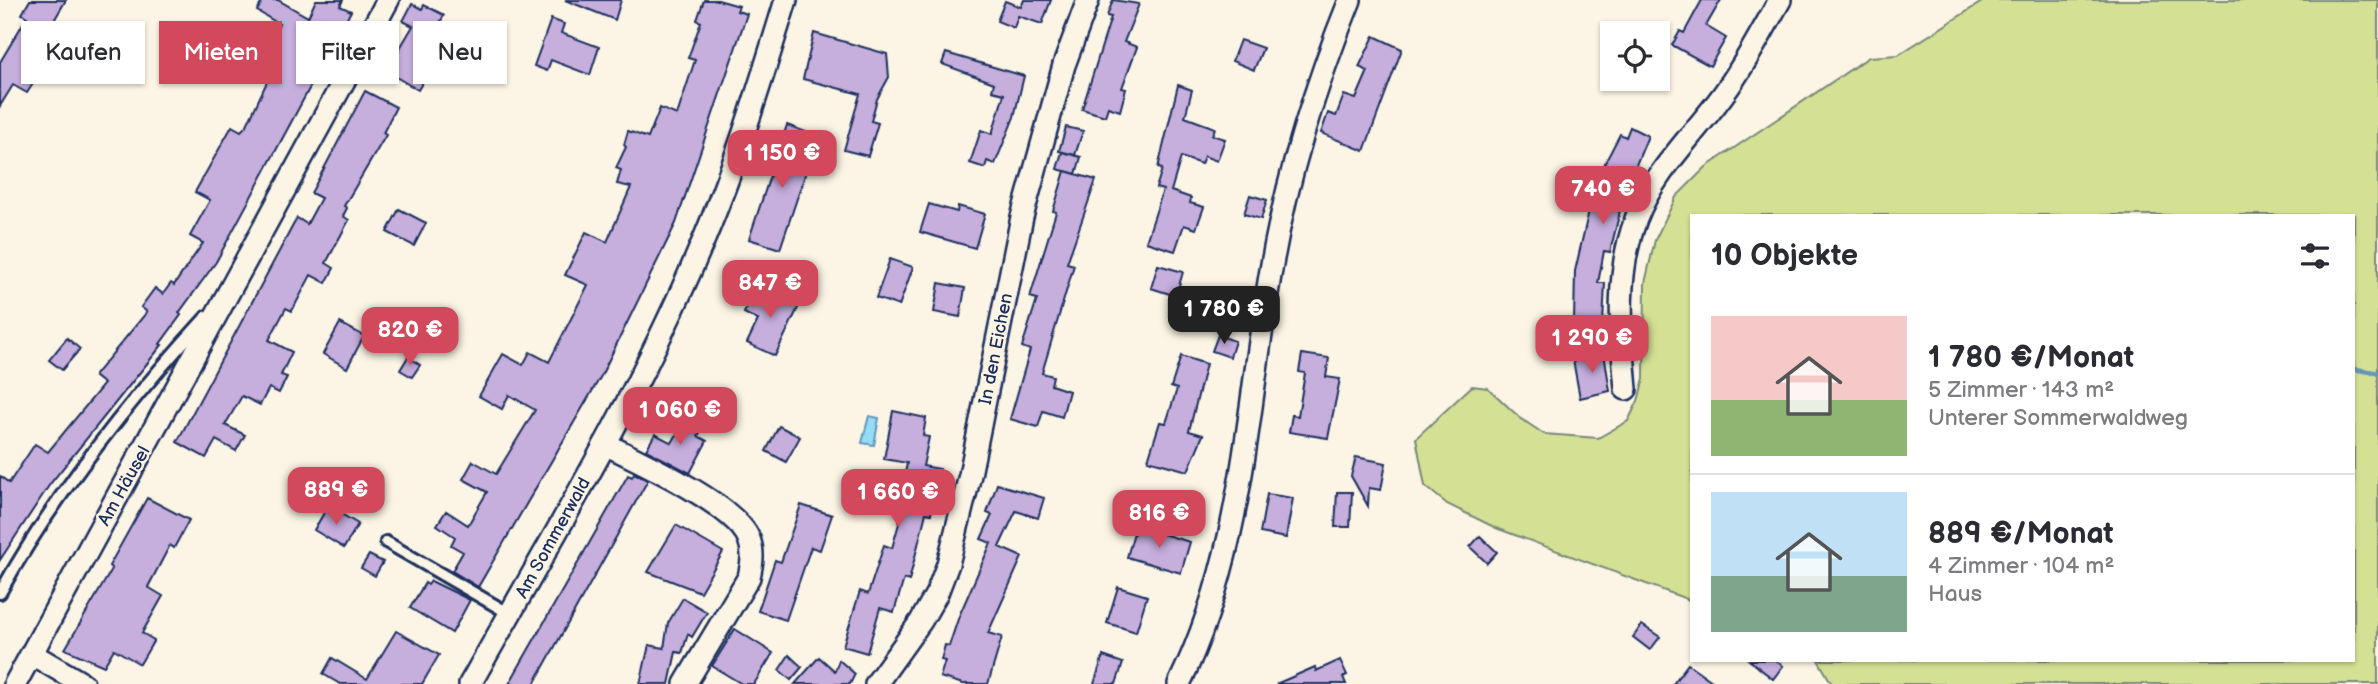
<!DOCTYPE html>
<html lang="de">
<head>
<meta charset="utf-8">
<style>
	body { margin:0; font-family:"Balsamiq Sans",sans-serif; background:#f2f2f3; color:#2b2b33; height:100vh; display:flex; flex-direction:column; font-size:26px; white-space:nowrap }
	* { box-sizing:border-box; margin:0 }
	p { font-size:23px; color:#7c7c81 }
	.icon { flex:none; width:38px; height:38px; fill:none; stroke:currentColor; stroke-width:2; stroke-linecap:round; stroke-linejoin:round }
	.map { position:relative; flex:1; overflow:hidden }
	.panel { position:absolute; left:1690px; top:214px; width:665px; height:448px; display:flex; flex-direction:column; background:#fff; border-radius:0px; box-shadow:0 2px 5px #0004 }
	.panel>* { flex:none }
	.guide { position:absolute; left:21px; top:21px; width:665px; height:63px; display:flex; gap:14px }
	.controls { position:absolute; left:1600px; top:21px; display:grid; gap:14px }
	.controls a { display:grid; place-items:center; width:70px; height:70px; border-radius:0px; background:#fff; box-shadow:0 2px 5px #0004; font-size:35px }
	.price { position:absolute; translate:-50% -60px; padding:0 16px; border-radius:14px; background:#d1495b; color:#fff; font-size:23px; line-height:46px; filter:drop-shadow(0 2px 4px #0008) }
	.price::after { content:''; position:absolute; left:50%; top:42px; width:21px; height:16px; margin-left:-10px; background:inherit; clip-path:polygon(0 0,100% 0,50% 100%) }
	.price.active { background:#222; color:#fff }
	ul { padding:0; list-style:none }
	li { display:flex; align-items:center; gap:21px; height:175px; padding:0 21px }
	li+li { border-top:2px solid #e1e1e2 }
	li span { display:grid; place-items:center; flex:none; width:196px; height:140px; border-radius:0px; color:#555 }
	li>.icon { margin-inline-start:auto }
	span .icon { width:84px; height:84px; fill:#fffc; stroke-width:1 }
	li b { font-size:30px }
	h2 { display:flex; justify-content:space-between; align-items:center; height:84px; padding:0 21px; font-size:30px }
	.chip { padding:0 24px; border-radius:0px; background:#fff; box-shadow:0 2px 5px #0004; font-size:24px; line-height:63px }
	.chip.active { background:#d1495b; color:#fff }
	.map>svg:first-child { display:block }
	.green { fill:#d4e194; stroke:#788879; stroke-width:2 }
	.water { fill:#94ddf6; stroke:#6497b9; stroke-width:2 }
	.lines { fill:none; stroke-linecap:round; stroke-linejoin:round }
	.stream { stroke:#6497b9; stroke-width:5 }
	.building { fill:#c6aedd; stroke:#1b2f5e; stroke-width:2 }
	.lane-casing { stroke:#1b2f5e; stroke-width:16 }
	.street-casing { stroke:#1b2f5e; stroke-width:26 }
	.lane { stroke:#fcf5e5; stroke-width:10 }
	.street { stroke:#fcf5e5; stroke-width:21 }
	.labels { text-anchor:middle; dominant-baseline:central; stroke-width:5; stroke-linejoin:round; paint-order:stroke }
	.street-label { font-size:18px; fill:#1b2f5e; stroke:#fcf5e5 }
</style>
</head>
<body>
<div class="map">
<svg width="2378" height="684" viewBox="0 0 2378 684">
	<rect width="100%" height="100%" fill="#fcf5e5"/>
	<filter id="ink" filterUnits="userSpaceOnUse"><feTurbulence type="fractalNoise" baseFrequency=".0143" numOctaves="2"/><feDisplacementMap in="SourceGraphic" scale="14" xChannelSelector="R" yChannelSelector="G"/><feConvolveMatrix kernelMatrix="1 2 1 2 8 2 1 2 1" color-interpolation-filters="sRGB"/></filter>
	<g filter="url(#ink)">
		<polygon class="green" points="1985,0 2378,0 2378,684 1832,684 1818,660 2354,660 2354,215 1692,215 1692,601 1496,528 1447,504 1425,486 1416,438 1472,386 1488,388 1520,418 1544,434 1598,438 1628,421 1638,401 1644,378 1645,283 1655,240 1676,197 1706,167 1869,57 1898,55"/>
		<polygon class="water" points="869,416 879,418 874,445 862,443"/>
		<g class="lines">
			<polyline class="stream" points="2354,369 2378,373"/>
		</g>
		<g class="building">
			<polygon points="30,0 66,0 42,41 50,46 31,77 36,79 27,93 13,85 0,106 0,62 27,17 22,14"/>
			<polygon points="263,0 278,0 308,17 316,0 343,0 340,6 351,11 216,262 179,313 181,315 160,344 162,345 50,484 0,560 0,476 9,483 35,444 48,452 104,384 94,376 147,312 141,307 155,288 163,294 171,283 174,285 203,243 190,236 210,200 195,192 232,126 241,131 247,125 278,58 265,52 279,24 257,11"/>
			<polygon points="565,0 621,0 615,20"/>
			<polygon points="704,0 718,0 739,6 737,11 747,14 676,223 601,376 478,587 452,571 463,552 451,545 455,537 437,525 446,511 468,525 487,492 463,479 473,461 496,474 535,410 509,395 502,409 479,396 503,354 523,365 530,352 549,362 588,285 565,275 586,232 607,242 631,187 617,184 621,170 616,168 626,147 624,145 628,131 648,138 660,108 677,115 695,60 688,58 701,22 697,20"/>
			<polygon points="1024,0 1051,0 1042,24 1018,16 1014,28 997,21 1005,1 1021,7"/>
			<polygon points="1113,0 1139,4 1124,42 1137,47 1122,88 1126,89 1120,111 1108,107 1105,116 1082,109 1111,17 1107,16"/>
			<polygon points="1702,0 1721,0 1706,26 1726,38 1710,66 1672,45 1680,31 1684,33"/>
			<polygon points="412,4 422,9 424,5 444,15 430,43 442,50 418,90 379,67 390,48 397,53 413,26 403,21"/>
			<polygon points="551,19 564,24 561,33 599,47 590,75 551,60 547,71 534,66"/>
			<polygon points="814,33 887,54 889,77 877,99 871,121 878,123 868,156 844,150 860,94 803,79"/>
			<polygon points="1374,36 1402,49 1364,151 1321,133 1328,113 1336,116 1344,95 1356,99 1368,71 1359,67"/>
			<polygon points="1240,40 1263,48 1254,70 1232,61"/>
			<polygon points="946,53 1024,76 1014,117 995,164 987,161 985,168 970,163 981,130 992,134 1004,94 992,91 994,83 942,64"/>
			<polygon points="1178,85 1192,90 1185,117 1215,128 1212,135 1225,139 1217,161 1204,156 1201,164 1181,157 1171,191 1191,198 1190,203 1204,207 1196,229 1184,225 1175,251 1146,242 1163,190 1156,188 1162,169 1158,168"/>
			<polygon points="365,91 396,107 383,133 386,135 344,206 347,208 343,216 349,220 326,263 334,268 326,283 311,275 292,311 286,308 269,340 292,352 281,375 287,377 279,393 269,388 260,405 242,396 225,425 245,435 236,451 216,440 206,458 177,442 297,218 307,224 321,198 311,193"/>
			<polygon points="787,125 806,132 801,147 813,151 780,249 749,239"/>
			<polygon points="1066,127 1083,131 1075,155 1059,151"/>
			<polygon points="1630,127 1648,136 1629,182 1622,179 1614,210 1620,211 1610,252 1604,251 1598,283 1605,283 1603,323 1574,322 1575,271 1596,180 1620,134 1626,137"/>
			<polygon points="1062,152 1081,157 1076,174 1057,169"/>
			<polygon points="1065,171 1096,180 1067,263 1074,265 1042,373 1053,376 1051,385 1069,391 1062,417 1043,411 1038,427 1010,419 1030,350 1022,347 1037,299 1030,297 1056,212 1053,211"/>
			<polygon points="1250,195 1267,200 1261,219 1244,214"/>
			<polygon points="929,204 957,212 958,206 985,214 975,248 920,232"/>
			<polygon points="399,209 426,223 414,246 387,232"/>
			<polygon points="890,259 913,267 899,306 876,298"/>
			<polygon points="1158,265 1183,272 1176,296 1151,288"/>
			<polygon points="939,283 965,288 960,317 934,312"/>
			<polygon points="756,287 799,306 775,356 747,343 758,320 744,313"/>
			<polygon points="340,323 364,336 347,368 323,354"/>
			<polygon points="1218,335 1235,341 1230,357 1212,351"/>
			<polygon points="67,338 80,349 62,370 49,360"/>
			<polygon points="1604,353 1610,391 1580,398 1573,360"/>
			<polygon points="1302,354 1329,358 1326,377 1340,379 1328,438 1289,432 1292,415 1298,416 1305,373 1299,372"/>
			<polygon points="1181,356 1206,364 1189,431 1203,435 1188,471 1148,460 1160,422 1166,423 1177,389 1171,387"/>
			<polygon points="408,357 420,365 412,377 400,370"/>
			<polygon points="893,411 926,418 923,436 929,437 923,466 940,469 931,514 926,513 909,581 904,579 894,612 880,608 867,653 843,646 860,591 868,594 884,545 892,548 910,485 903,484 907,463 884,459"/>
			<polygon points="685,420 702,429 698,436 707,441 690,473 646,450 655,434 672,443"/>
			<polygon points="779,426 800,437 786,462 766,451"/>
			<polygon points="1356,457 1386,463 1381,490 1369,488 1368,506 1351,476"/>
			<polygon points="634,473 648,480 534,684 509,684 628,475 632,477"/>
			<polygon points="997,484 1044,498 1038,518 1016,511 999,547 1022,557 988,633 1002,637 988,684 963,684 940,677 945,661 941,660 945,645 949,646 959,616 991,543 981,539 992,515 987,513"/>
			<polygon points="1337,492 1352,492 1350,527 1335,527"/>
			<polygon points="1267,494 1293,498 1286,538 1260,533"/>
			<polygon points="147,498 189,520 174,548 170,545 148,587 163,596 142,633 154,640 140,664 114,649 104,666 65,649 112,569 109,566"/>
			<polygon points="801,505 832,515 820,550 811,547 786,620 758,611 775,560 781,562"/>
			<polygon points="328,506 358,524 344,548 314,530"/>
			<polygon points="676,525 723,552 700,592 648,572"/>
			<polygon points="1142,528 1190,542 1181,573 1127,557 1135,529 1141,531"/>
			<polygon points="1480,536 1497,552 1487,563 1470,547"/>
			<polygon points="369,555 383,562 375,576 361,568"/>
			<polygon points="431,581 470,600 452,633 410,608 425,583 428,585"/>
			<polygon points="1118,587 1147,596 1136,632 1107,623"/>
			<polygon points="683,598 707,612 692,637 688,634 682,653 676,652 669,684 640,684 649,645 664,648 668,623"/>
			<polygon points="1642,625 1660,637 1650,650 1633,637"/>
			<polygon points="735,629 773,653 754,684 742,684 712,666"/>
			<polygon points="396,631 439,655 422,684 340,684 323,674 332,658 367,679"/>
			<polygon points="789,655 802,667 791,680 779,670"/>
			<polygon points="1103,656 1123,663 1116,684 1094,684"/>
			<polygon points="819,657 835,671 839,660 855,674 850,684 795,684"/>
			<polygon points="1340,660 1347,675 1343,677 1346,684 1276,684 1315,667 1316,671"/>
			<polygon points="1749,660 1775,660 1783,666 1773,679"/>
			<polygon points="1688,664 1716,684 1673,684"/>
		</g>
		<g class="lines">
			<defs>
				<g id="lane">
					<polyline points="386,542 510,614"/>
					<path d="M 0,593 C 56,492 129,401 207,316"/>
				</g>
				<g id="street">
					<path d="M 1626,389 C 1621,332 1615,274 1636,219 C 1654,171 1695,134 1725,92 C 1746,63 1762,31 1780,0"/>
					<path d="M 605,444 C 639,461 736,505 749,539 C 754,552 752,564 749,577 L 685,684"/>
					<polyline points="32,654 83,684"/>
					<polyline points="15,684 388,0"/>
					<path d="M 470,684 C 550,542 635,402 699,251 C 734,170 760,85 786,0"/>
					<polyline points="876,684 921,621 937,593 948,564 970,475 1022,217 1064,65 1088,0"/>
					<path d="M 1179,684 C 1244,550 1246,413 1271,270 C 1287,176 1314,89 1350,0"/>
				</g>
			</defs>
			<use href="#lane" class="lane-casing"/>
			<use href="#street" class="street-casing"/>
			<use href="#lane" class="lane"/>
			<use href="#street" class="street"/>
		</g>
	</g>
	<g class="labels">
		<g class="street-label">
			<text transform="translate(996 349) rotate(-79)">In den Eichen</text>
			<text transform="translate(124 486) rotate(-61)">Am Häusel</text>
			<text transform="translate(553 538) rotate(-61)">Am Sommerwald</text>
		</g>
	</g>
</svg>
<div class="controls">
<a><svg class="icon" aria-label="locate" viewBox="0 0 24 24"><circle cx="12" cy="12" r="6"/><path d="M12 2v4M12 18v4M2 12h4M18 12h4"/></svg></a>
</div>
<b class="price" style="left:782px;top:190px">1 150 €</b>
<b class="price" style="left:1603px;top:226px">740 €</b>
<b class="price" style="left:770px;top:320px">847 €</b>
<b class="price active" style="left:1224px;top:346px">1 780 €</b>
<b class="price" style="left:410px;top:367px">820 €</b>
<b class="price" style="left:1592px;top:375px">1 290 €</b>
<b class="price" style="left:680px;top:447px">1 060 €</b>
<b class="price" style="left:336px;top:527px">889 €</b>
<b class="price" style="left:898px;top:529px">1 660 €</b>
<b class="price" style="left:1159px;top:550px">816 €</b>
<div class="guide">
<a class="chip">Kaufen</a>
<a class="chip active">Mieten</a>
<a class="chip">Filter</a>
<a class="chip">Neu</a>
</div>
<section class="panel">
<h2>10 Objekte<svg class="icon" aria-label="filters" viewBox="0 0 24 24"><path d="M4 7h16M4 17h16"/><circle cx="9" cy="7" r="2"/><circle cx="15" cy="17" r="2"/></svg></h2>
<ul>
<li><span style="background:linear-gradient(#f6c9c9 60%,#8fb573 0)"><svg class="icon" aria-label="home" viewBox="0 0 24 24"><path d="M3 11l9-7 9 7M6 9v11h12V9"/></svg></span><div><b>1 780 €/Monat</b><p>5 Zimmer · 143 m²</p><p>Unterer Sommerwaldweg</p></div></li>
<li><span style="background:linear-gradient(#bfe0f5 60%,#7fa58c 0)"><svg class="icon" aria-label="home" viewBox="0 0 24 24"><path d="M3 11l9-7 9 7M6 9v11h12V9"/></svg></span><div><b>889 €/Monat</b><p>4 Zimmer · 104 m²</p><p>Haus</p></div></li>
</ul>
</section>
</div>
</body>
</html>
